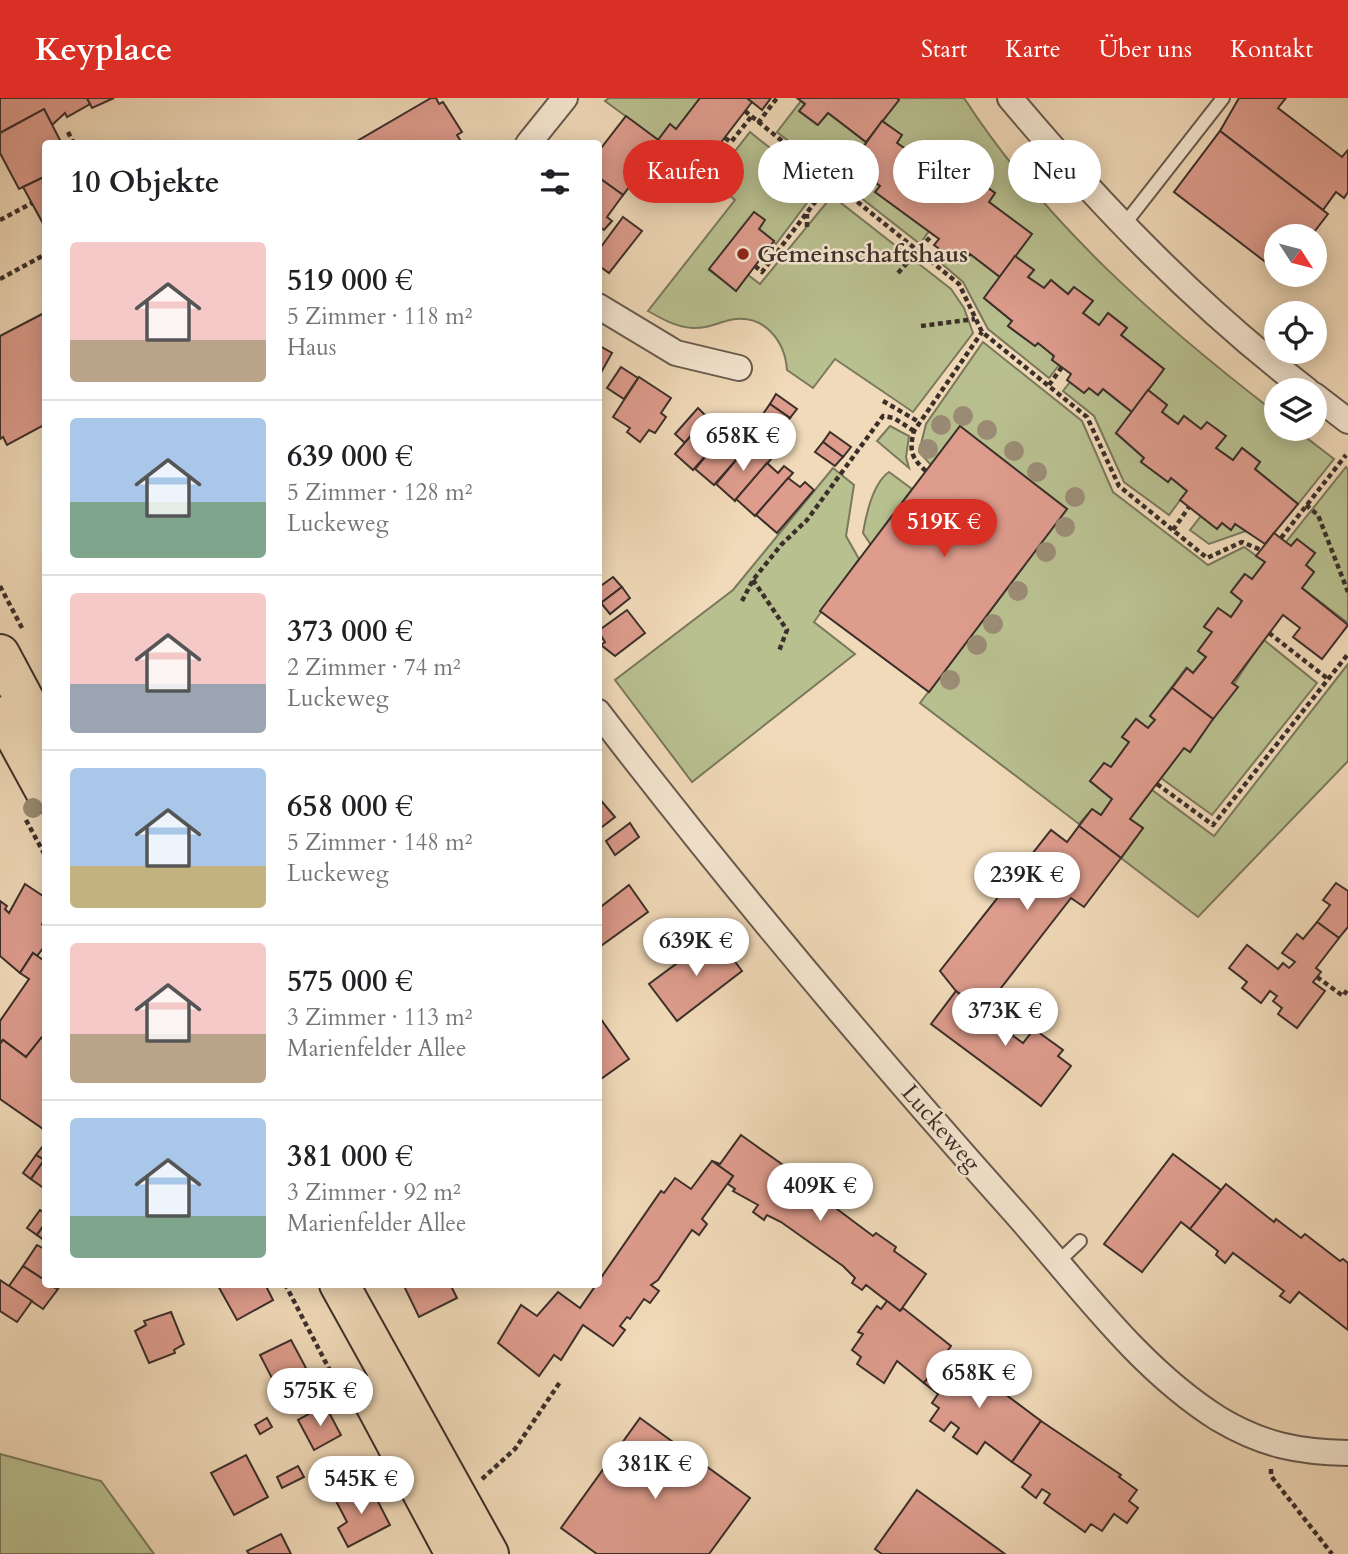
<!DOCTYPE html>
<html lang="de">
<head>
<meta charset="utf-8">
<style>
	body { margin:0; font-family:Cardo,serif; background:#f2f2f2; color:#202124; height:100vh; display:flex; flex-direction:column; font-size:26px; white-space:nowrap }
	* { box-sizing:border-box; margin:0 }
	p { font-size:23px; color:#757577 }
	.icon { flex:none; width:38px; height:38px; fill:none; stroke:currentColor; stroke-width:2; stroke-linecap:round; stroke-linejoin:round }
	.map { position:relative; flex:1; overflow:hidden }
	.drawer { position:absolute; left:42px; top:42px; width:560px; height:1148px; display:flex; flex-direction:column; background:#fff; border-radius:7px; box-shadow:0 4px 18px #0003 }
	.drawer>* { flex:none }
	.guide { position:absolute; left:623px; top:42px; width:620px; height:63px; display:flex; gap:14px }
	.needle { width:46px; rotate:126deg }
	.tools { position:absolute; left:1264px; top:126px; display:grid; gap:14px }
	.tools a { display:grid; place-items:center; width:63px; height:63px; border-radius:50%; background:#fff; box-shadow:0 4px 18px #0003; font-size:35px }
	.price { position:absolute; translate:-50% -60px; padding:0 16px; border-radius:24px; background:#fff; color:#222; font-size:23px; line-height:46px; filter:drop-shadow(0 2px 4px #0008) }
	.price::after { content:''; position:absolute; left:50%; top:42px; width:21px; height:16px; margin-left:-10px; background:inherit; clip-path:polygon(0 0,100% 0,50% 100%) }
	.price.selected { background:#d93025; color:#fff }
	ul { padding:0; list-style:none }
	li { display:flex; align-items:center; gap:21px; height:175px; padding:0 28px }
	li+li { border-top:2px solid #e0e0e0 }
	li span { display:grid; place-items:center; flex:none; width:196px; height:140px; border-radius:7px; color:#555 }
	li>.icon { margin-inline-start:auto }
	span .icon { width:84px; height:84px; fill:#fffc; stroke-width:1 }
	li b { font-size:30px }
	h2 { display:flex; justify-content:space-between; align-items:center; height:84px; padding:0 28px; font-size:30px }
	.chip { padding:0 24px; border-radius:32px; background:#fff; box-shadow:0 4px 18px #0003; font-size:24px; line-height:63px }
	.chip.selected { background:#d93025; color:#fff }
	header { display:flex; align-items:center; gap:42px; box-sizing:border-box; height:98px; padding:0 35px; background:#d93025; color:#fff }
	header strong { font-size:33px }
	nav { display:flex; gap:38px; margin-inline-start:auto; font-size:24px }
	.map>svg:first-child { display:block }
	.green { fill:#b9c090; stroke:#7a785d; stroke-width:2 }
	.building { fill:#de9c8d; stroke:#3b2f2a; stroke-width:2 }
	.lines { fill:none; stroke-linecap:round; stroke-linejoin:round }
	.service-casing { stroke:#685a4e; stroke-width:16 }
	.minor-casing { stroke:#685a4e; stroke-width:28 }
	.primary-casing { stroke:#3b2f2a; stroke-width:42 }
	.path { stroke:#3b2f2a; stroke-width:4.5; stroke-dasharray:5 3.5; stroke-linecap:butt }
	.service { stroke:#f6e7d2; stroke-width:12 }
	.minor { stroke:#f6e7d2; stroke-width:24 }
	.primary { stroke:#f1dab9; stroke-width:38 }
	.tree { fill:#9b8c75 }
	.poi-dot { fill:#8f2418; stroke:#f6e7d2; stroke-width:2.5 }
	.labels { text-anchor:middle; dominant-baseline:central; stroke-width:5; stroke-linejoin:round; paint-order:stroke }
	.poi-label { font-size:24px; font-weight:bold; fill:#3b2f2a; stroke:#f6e7d2; text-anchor:start }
	.street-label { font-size:24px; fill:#3b2f2a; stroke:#f6e7d2 }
</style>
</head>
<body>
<header>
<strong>Keyplace</strong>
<nav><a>Start</a><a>Karte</a><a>Über uns</a><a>Kontakt</a></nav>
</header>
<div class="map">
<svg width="1348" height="1456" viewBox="0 0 1348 1456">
	<rect width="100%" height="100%" fill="#f1dab9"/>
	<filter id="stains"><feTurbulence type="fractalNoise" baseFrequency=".00286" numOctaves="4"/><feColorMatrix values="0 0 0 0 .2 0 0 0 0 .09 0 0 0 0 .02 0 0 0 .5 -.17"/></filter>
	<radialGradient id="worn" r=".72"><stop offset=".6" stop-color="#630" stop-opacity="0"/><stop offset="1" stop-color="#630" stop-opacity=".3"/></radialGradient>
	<g class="green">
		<polygon points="609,0 700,0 676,31 670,27 658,42 605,3"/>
		<path d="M 897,0 L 964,0 C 1045,125 1159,225 1276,315 L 1276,331 L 1295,331 L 1334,361 L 1298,406 L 1255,371 L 1260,364 L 1242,350 L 1233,362 L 1216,350 L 1225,338 L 1201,331 L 1184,318 L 1178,326 L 1162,314 L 1167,307 L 1148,292 L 1164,271 L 1121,237 L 1127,230 L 1109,216 L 1099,227 L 1083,215 L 1092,203 L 1074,189 L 1068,196 L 1051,183 L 1044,190 L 1028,179 L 1033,172 L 1015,158 L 1031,136 L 989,104 L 995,95 L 976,81 L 967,92 L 951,80 L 959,68 L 942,55 L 937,61 L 913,56 L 897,45 L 901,37 L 883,23 Z"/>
		<polygon points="801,3 805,6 800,14 817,27 828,15 866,44 851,66 880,88 876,94 929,133 920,146 777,34"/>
		<path d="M 750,34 L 819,89 L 776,146 L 759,131 L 764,122 L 754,114 L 709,172 L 736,192 L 748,177 L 760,186 L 832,98 L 951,191 L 964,210 L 973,235 L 913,314 L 835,261 L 813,290 L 787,272 C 785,243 764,215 730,222 C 717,225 707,231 693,230 C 676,229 662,221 648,213 L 735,102 L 699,73 L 721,44 L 735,53 Z"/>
		<polygon points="940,151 957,155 966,162 970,156 1000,179 984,200 1012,223 1008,228 1035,248 1038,245 1054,258 1052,262 1059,267 1049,280 988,231 963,184 934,159"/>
		<polygon points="983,244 1082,323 1113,394 1208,467 1244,449 1265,464 1252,481 1244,476 1231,494 1242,503 1231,519 1218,510 1204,528 1212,534 1198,553 1206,559 1193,575 1186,570 1150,618 1155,622 1148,630 1136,621 1122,639 1129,644 1111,669 1104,665 1090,683 1112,701 1101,717 1092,711 1079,726 920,605 1067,411 960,329 931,367 919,354 926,326"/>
		<polygon points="1070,284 1084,295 1089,290 1098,297 1103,291 1132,314 1116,335 1144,360 1141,363 1168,384 1171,380 1187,393 1169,417 1124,384 1094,318 1063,293"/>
		<polygon points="890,328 909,338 906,359 909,370 877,343"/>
		<polygon points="1346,369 1348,371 1348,525 1302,490 1314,474 1306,467 1315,455 1297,441 1291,448 1286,444"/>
		<polygon points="833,370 854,387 846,438 859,461 814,524 855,556 692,684 615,582 733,492"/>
		<path d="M 889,374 L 912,391 L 871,447 L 863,435 C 866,417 873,385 889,374 Z"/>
		<polygon points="1201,418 1217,430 1222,425 1231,432 1235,426 1246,433 1209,446 1190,432"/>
		<path d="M 1264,542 L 1317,585 L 1212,717 L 1161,680 L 1184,650 L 1190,654 C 1216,617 1237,578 1264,542 Z"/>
		<polygon points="1348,566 1348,663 1198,819 1121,760 1143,730 1130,721 1152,692 1214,738"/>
		<polygon points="0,1356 101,1383 154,1456 0,1456"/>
	</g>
	<g class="building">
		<polygon points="0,0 87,0 90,6 67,19 65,15 52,27 44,11 0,35"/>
		<polygon points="87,0 114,0 92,10"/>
		<polygon points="431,0 436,0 439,6 443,4 462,34 457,37 462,45 352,46"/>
		<polygon points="700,0 747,0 752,4 699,73 658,42 670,26 676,31"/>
		<polygon points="747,0 771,0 762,12"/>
		<polygon points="797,0 897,0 899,2 866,44 828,15 818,27 799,13 805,6"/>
		<polygon points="1239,0 1286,0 1278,10 1342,59 1348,52 1348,94 1344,100 1336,94 1323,112 1220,33"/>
		<polygon points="44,11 62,46 46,46 46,78 19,91 0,55 0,35"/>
		<polygon points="626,18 661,44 646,65 651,69 648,74 644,79 640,75 623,97 598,79 598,54"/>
		<polygon points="882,23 902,37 897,45 913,56 919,48 937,61 941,55 960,69 951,80 967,92 976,81 995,95 989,104 1032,136 1000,179 970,156 966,162 957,155 953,161 934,147 939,141 875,94 880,88 851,66"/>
		<polygon points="1220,33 1328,116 1311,138 1276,138 1276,172 1174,94"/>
		<polygon points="46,78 46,131 23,89"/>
		<polygon points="598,79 623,97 607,119 612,123 604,132 600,129 598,131"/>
		<polygon points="754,114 765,122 759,131 774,143 736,193 709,171"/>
		<polygon points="623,119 642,133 609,175 598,167 598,153"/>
		<polygon points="1015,158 1034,172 1028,179 1044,190 1051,182 1068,196 1074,189 1093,203 1083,215 1099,227 1108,215 1127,230 1121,237 1164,271 1132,314 1103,291 1098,297 1089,290 1084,295 1067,282 1071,276 1052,262 1054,258 1038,245 1035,248 1008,228 1012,223 984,200"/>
		<polygon points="46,214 46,326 7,347 3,339 0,341 0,238"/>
		<polygon points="598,247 612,255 598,280"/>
		<polygon points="621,269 638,280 624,301 607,290"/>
		<polygon points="639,279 671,300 661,315 666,319 655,335 649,332 640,344 627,334 630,330 613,319"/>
		<polygon points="1148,292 1167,307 1162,314 1178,326 1184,318 1201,331 1207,324 1226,338 1216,350 1233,362 1242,350 1260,364 1255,371 1298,406 1265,446 1235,426 1231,432 1222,425 1217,431 1180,402 1187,393 1171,380 1168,384 1141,364 1144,360 1116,335"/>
		<polygon points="776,296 797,311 790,320 770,306"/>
		<polygon points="770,306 790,320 782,330 763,316"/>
		<polygon points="698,310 707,319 685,345 675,336"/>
		<polygon points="707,319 716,326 721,320 731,329 693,372 675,356"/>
		<polygon points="960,328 1067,411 929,594 820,513"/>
		<polygon points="726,334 737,343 743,337 752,344 714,387 695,371"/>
		<polygon points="830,334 851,349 843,359 823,344"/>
		<polygon points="823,344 843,359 835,368 815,354"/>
		<polygon points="747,349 759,359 764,354 772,360 735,403 716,386"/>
		<polygon points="767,365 778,375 784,368 793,375 755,418 736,401"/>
		<polygon points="788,380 800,389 805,384 814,392 777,435 756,417"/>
		<polygon points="1274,435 1291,448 1297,441 1315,455 1306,467 1314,474 1302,490 1348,527 1322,561 1293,539 1300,530 1283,517 1232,585 1238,589 1213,621 1172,590 1187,570 1193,575 1206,559 1198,553 1212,534 1204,529 1218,510 1231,519 1242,503 1231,494 1245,476 1252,481 1265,464 1256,458"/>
		<polygon points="613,479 622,489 601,505 598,490"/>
		<polygon points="622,489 630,500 610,516 601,505"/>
		<polygon points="627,512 645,535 615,558 601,547 605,544 598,533"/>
		<polygon points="1172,590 1213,621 1190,654 1184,650 1130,721 1143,730 1121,760 1079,728 1092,711 1101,717 1112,701 1090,683 1104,665 1111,669 1129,644 1122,639 1136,621 1148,630 1155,622 1150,618"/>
		<polygon points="598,699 615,719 598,732"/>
		<polygon points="630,725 639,739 615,757 606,743"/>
		<polygon points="1079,728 1121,760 1084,809 1071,800 983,913 956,893 940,873 1051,732 1067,744"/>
		<polygon points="1336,785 1348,793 1348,829 1339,840 1317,824 1330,807 1323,802"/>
		<polygon points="25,786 46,800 46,821 42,826 46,829 46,846 37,858 33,855 20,875 0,858 0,803 7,808 5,811 9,815"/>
		<polygon points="629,787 648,814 598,850 598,811"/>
		<polygon points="1317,824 1339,840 1316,870 1321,874 1313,884 1325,893 1297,930 1278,916 1282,910 1273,903 1277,898 1270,893 1261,905 1242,890 1247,884 1229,870 1247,847 1278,871 1283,865 1289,870 1295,864 1282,855 1297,836 1303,841"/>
		<polygon points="715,837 742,873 677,923 649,886"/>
		<polygon points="33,855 46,864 46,934 26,959 3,942 0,946 0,923 29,881 20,875"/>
		<polygon points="956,893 996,927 1009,909 1025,921 1012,937 1023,945 1034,931 1063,952 1058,958 1071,968 1041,1008 931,926"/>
		<polygon points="598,917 629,961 598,983"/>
		<polygon points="41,940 46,943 46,1033 0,1001 0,946 3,942 26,959"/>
		<polygon points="741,1037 811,1087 809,1090 873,1138 876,1135 896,1149 894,1153 926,1176 900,1213 866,1187 862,1192 852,1185 855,1180 843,1168 781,1124 767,1117 764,1122 753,1114 758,1107 733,1093 735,1091 728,1086 733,1078 712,1063 720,1066"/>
		<polygon points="46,1044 46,1063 36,1057"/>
		<polygon points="1173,1056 1221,1092 1190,1131 1181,1124 1142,1174 1104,1146"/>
		<polygon points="36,1057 44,1062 31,1081 23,1075"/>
		<polygon points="44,1062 46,1084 42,1089 31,1081"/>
		<polygon points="712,1063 733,1078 702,1121 707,1126 699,1137 692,1132 658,1182 651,1187 659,1193 650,1205 644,1201 630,1221 627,1219 620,1228 625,1232 613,1248 583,1227 561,1262 554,1257 539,1278 498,1245 521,1207 537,1218 558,1194 580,1210 661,1093 664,1095 675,1080 691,1091"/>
		<polygon points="1226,1086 1274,1124 1276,1121 1301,1140 1305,1136 1340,1163 1343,1161 1348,1165 1348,1232 1299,1194 1290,1205 1280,1198 1284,1193 1233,1155 1225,1165 1216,1157 1218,1153 1190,1131"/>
		<polygon points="40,1112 46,1116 46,1124 37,1137 27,1130"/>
		<polygon points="46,1124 46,1143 45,1143 37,1137"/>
		<polygon points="37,1147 46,1152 46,1183 23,1168"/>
		<polygon points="23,1168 46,1183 46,1186 58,1191 43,1211 9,1188"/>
		<polygon points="0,1182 32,1203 17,1224 0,1213"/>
		<polygon points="217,1186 265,1186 273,1202 237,1222"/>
		<polygon points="403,1186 450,1186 457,1200 419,1219"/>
		<polygon points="887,1203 900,1213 903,1210 951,1248 924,1285 897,1263 884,1285 857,1266 861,1259 852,1252 863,1236 858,1234 877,1208 881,1211"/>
		<polygon points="171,1214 184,1246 174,1252 175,1255 149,1265 135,1233 146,1227 144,1223"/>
		<polygon points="291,1242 306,1270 275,1286 260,1257"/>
		<polygon points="948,1253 1041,1323 1012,1364 985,1344 977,1356 953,1339 959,1330 951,1324 944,1333 930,1323 939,1310 932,1305 938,1296 924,1285"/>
		<polygon points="325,1307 341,1337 314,1352 298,1322"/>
		<polygon points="267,1320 272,1329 260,1336 255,1327"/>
		<polygon points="640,1320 750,1400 709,1456 597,1456 561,1430"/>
		<polygon points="1041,1323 1121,1377 1119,1379 1137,1392 1129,1403 1138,1410 1127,1425 1114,1416 1102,1433 1091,1426 1085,1434 1044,1405 1050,1396 1042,1391 1036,1400 1022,1389 1031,1377 1012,1364"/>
		<polygon points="246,1357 268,1399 234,1417 211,1375"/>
		<polygon points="298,1368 304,1379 282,1390 277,1379"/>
		<polygon points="369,1386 390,1427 348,1449 338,1430 347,1424 336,1403"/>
		<polygon points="917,1392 1005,1456 882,1456 875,1451"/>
		<polygon points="281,1436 291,1456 249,1456 247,1453"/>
	</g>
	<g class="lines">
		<defs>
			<g id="service">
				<polyline points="1123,128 1223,0"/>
				<polyline points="1058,1164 1080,1143"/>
			</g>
			<g id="minor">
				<path d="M 1010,0 C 1100,107 1196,207 1307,292"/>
				<polyline points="528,46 565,0"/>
				<polyline points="598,208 676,255 739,270"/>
				<polyline points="1314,297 1348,323"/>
				<path d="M 598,614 C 731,787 872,955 1018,1118 C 1080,1188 1139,1271 1219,1321 C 1263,1347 1298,1354 1348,1355"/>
			</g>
			<g id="primary">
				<polyline points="0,556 46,642"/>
				<polyline points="4,618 46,695"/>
				<polyline points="339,1186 489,1456"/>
				<polyline points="370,1297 455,1456"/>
			</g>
		</defs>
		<use href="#service" class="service-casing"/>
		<use href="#minor" class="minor-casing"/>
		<use href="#primary" class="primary-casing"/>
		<g class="path">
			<polyline points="745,13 959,186 982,234 1087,319 1119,388 1207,460 1242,444 1261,452"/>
			<polyline points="758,25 777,0"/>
			<polyline points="68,34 74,46"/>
			<polyline points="725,40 731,44 751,19"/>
			<polyline points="0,122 32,105"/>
			<polyline points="807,129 807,116"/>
			<polyline points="755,168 762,174 831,83"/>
			<polyline points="898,175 933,136"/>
			<polyline points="0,181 46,156"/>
			<polyline points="921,228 975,221"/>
			<polyline points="1049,287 1062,269"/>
			<polyline points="883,303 919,324"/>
			<path d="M 926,373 C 911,360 909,352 914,333 L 982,234"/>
			<polyline points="1306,407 1318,417 1348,494"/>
			<polyline points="1173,432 1189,409"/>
			<polyline points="1281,440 1346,357"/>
			<polyline points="753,482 787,532 779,553"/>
			<polyline points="0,488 22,530"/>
			<polyline points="742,503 753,482 781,447 807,422 883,318 894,320 914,333"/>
			<polyline points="1269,535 1328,581"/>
			<polyline points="1157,686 1213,727 1348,556"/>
			<polyline points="26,722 46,759"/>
			<polyline points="1317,879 1343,898 1348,891"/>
			<polyline points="285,1186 338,1288"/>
			<polyline points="1271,1371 1271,1378 1332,1456"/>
			<polyline points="482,1381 515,1351 560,1284"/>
		</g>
		<use href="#service" class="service"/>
		<use href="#minor" class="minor"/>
		<use href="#primary" class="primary"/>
	</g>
	<g class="tree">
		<circle cx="963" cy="318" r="10"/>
		<circle cx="941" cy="327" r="10"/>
		<circle cx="987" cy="332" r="10"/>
		<circle cx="928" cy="351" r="10"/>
		<circle cx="1014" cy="353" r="10"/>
		<circle cx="1037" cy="374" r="10"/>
		<circle cx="1075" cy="399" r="10"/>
		<circle cx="1065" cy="429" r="10"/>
		<circle cx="1046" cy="454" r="10"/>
		<circle cx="1018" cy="493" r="10"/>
		<circle cx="993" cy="526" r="10"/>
		<circle cx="977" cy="547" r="10"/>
		<circle cx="950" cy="582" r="10"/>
		<circle cx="33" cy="710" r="10"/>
	</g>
	<circle class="poi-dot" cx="743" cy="156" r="7"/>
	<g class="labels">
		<g class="poi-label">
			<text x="757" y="156">Gemeinschaftshaus</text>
		</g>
		<g class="street-label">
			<text transform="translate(941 1030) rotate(49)">Luckeweg</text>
		</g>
	</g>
	<rect width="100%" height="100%" filter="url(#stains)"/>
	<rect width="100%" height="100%" fill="url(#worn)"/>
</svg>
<div class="tools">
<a><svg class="needle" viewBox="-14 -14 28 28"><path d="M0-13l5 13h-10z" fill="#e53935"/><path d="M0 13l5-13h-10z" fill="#757577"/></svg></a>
<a><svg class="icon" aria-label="locate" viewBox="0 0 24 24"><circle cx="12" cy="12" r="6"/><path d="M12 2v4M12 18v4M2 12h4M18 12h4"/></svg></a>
<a><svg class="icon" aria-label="layers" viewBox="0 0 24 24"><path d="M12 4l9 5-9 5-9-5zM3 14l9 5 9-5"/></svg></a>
</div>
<b class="price" style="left:743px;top:375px">658K €</b>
<b class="price selected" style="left:944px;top:461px">519K €</b>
<b class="price" style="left:1027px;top:814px">239K €</b>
<b class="price" style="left:696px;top:880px">639K €</b>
<b class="price" style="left:1005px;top:950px">373K €</b>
<b class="price" style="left:820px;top:1125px">409K €</b>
<b class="price" style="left:979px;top:1312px">658K €</b>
<b class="price" style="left:320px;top:1330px">575K €</b>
<b class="price" style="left:655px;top:1403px">381K €</b>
<b class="price" style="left:361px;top:1418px">545K €</b>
<div class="guide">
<a class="chip selected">Kaufen</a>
<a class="chip">Mieten</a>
<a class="chip">Filter</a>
<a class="chip">Neu</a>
</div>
<section class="drawer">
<h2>10 Objekte<svg class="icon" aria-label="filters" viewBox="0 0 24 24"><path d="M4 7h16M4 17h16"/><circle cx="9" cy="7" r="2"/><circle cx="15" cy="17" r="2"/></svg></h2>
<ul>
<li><span style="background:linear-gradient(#f6c9c9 70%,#b9a48a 0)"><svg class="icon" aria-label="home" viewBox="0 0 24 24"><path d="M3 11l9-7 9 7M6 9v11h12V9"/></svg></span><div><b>519 000 €</b><p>5 Zimmer · 118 m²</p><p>Haus</p></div></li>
<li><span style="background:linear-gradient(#a9c7e8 60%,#7fa58c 0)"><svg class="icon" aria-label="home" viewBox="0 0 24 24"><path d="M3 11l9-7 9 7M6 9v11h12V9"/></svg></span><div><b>639 000 €</b><p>5 Zimmer · 128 m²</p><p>Luckeweg</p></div></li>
<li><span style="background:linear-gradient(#f6c9c9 65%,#9aa5b1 0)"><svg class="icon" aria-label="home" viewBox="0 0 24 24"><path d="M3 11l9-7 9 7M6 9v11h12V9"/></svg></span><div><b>373 000 €</b><p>2 Zimmer · 74 m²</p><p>Luckeweg</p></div></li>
<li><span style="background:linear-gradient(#a9c7e8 70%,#c2b280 0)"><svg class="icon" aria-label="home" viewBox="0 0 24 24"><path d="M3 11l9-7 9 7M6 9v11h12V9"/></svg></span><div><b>658 000 €</b><p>5 Zimmer · 148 m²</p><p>Luckeweg</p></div></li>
<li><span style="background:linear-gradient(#f6c9c9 65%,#b9a48a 0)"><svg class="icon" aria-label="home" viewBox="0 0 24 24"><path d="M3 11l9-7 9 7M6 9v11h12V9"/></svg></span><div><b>575 000 €</b><p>3 Zimmer · 113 m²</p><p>Marienfelder Allee</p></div></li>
<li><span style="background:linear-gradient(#a9c7e8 70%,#7fa58c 0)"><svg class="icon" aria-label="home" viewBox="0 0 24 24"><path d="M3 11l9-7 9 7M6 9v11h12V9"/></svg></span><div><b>381 000 €</b><p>3 Zimmer · 92 m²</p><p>Marienfelder Allee</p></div></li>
</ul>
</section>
</div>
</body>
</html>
